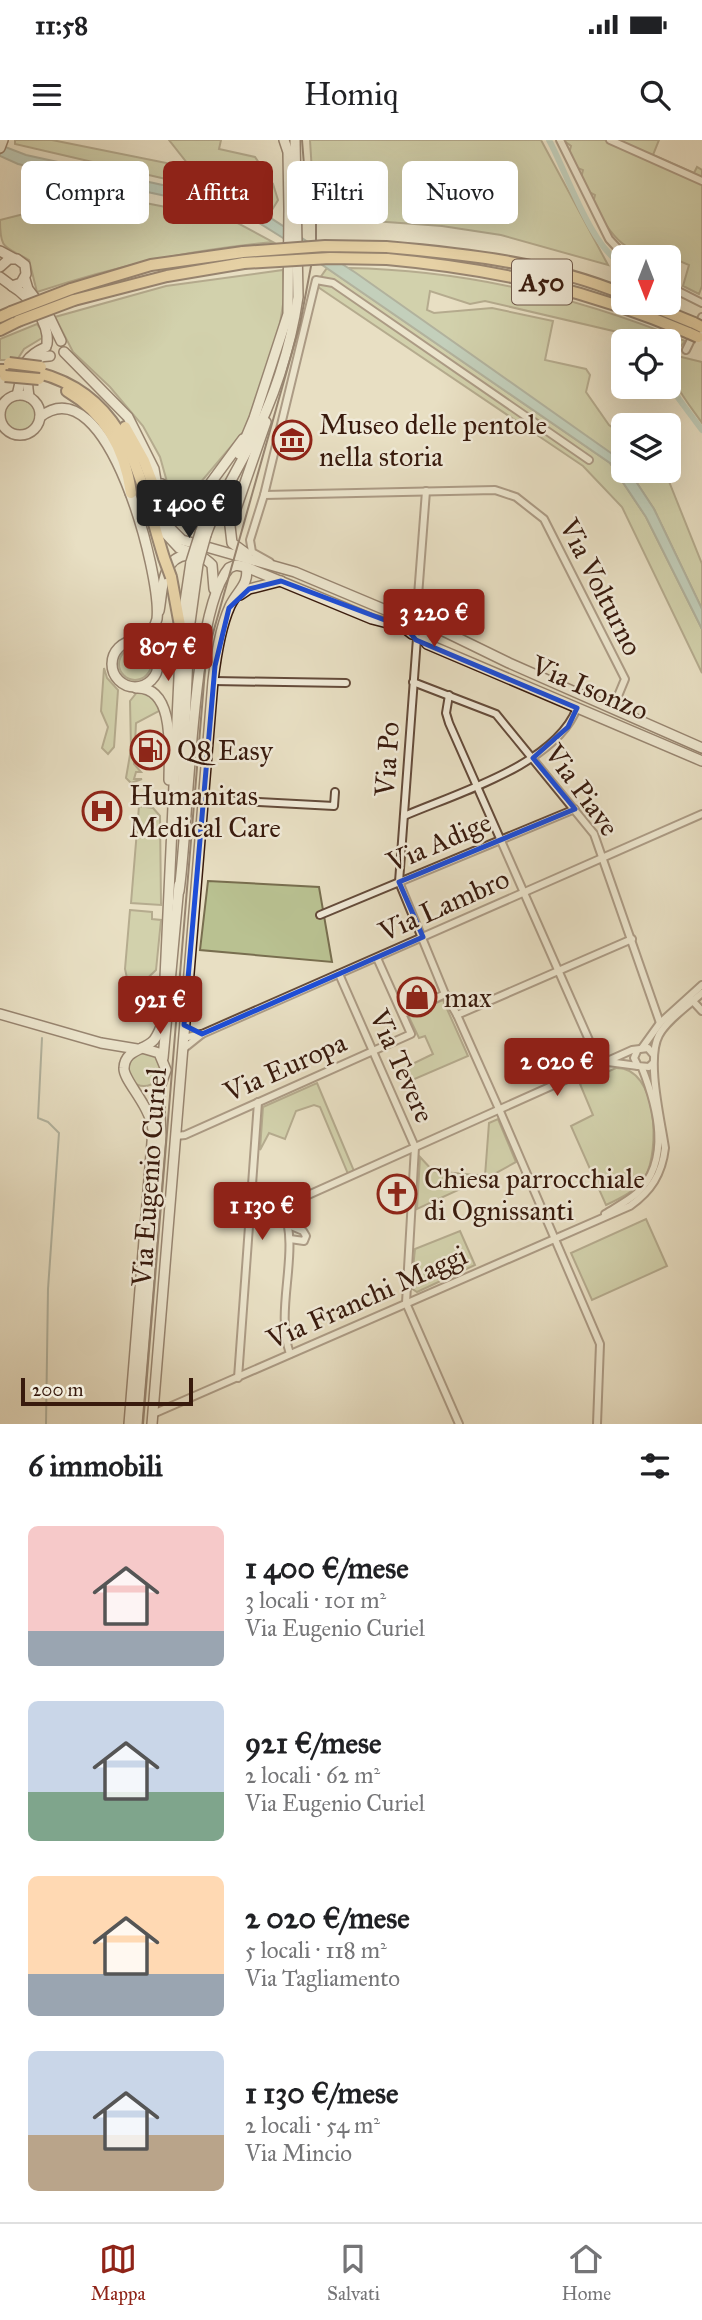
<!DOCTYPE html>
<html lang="it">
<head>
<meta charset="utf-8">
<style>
	body { margin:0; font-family:"IM FELL Great Primer",serif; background:#f6f6f6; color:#202124; height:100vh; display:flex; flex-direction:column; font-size:26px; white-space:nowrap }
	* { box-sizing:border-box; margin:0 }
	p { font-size:23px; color:#757577 }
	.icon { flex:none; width:38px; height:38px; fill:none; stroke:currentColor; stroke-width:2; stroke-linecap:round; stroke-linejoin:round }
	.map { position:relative; height:1284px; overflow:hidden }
	.details { display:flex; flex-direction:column; background:#fff; flex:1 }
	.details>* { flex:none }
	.banner { position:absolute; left:21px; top:21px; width:662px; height:63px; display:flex; gap:14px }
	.needle { width:46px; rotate:180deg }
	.tools { position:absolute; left:611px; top:105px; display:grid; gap:14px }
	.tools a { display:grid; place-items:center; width:70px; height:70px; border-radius:10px; background:#fff; box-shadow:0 7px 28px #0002; font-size:35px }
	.scale { position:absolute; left:21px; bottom:18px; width:172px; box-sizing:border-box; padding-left:7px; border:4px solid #381a0d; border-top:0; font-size:19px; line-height:24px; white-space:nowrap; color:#381a0d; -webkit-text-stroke:5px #f0ead8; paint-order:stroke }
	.price { position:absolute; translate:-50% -60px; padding:0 16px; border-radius:7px; background:#8f2418; color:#fff; font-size:23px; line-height:46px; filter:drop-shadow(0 2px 4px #0008) }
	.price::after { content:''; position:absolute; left:50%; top:42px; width:21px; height:16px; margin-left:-10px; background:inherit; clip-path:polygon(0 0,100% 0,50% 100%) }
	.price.selected { background:#222; color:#fff }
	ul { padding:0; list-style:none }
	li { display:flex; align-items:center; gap:21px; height:175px; padding:0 28px }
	li span { display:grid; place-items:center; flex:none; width:196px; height:140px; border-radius:10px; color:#555 }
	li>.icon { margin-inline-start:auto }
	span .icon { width:84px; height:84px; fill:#fffc; stroke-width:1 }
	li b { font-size:30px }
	h2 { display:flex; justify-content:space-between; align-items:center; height:84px; padding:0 28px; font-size:30px }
	.pill { padding:0 24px; border-radius:10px; background:#fff; box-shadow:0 7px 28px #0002; font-size:24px; line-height:63px }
	.pill.selected { background:#8f2418; color:#fff }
	.status { display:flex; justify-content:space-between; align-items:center; height:49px; padding:0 35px; background:#fff; direction:ltr }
	.status svg { height:19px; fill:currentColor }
	header { display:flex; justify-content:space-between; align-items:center; height:91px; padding:0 28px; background:#fff; font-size:32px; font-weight:600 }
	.tab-bar { display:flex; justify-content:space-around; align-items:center; height:98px; border-top:2px solid #e0e0e0; background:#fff; font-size:19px; color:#757577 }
	.tab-bar a { display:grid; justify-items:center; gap:4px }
	.tab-bar .selected { color:#8f2418 }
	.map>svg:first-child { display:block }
	.green { fill:#b9c191; stroke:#786e4f; stroke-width:2 }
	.water { fill:#97bdb2; stroke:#717c70; stroke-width:2 }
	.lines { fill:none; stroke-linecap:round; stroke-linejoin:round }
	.stream { stroke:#717c70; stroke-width:2 }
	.canal { stroke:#97bdb2; stroke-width:6 }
	.street-casing { stroke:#644b3a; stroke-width:10 }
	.secondary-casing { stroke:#381a0d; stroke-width:12 }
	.highway-casing { stroke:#381a0d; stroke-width:14 }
	.street { stroke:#f0ead8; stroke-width:6 }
	.secondary { stroke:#f0ead8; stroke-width:9 }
	.highway { stroke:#e4c082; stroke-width:10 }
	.tram { stroke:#381a0d; stroke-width:2 }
	.secondary-bridge-casing { stroke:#381a0d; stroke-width:12; stroke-linecap:butt }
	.highway-bridge-casing { stroke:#381a0d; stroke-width:14; stroke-linecap:butt }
	.secondary-bridge { stroke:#f0ead8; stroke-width:9 }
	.highway-bridge { stroke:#e4c082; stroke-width:10 }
	.marked { fill:none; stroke:#1d4ed8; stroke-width:5; stroke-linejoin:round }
	.labels { text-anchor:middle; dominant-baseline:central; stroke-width:5; stroke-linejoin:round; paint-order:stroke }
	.shield { fill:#f0ead8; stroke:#6f584a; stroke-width:2 }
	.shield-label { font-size:26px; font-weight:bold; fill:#381a0d }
	.poi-label { font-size:28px; fill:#381a0d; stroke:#f0ead8; text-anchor:start }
	.street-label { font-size:28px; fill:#381a0d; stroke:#f0ead8 }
</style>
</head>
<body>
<div class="status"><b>11:58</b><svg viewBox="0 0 49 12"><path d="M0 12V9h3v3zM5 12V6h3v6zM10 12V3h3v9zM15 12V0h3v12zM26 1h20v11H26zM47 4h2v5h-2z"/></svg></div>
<header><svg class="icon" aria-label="menu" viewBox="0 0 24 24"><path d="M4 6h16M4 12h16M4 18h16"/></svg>Homiq<svg class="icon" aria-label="search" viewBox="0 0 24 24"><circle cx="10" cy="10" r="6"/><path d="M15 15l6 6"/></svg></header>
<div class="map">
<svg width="702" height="1284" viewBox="0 0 702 1284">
	<rect width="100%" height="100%" fill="#e8dfc3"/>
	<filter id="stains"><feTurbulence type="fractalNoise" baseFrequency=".00286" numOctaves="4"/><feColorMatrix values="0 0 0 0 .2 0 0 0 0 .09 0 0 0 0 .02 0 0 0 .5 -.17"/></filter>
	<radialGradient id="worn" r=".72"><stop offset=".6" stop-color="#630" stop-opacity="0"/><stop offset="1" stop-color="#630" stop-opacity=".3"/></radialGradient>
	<g class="green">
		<polygon points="15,0 52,0 191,28 169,0 221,0 219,9 255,17 273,44 278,60 272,70 252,59 15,4"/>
		<polygon points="310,0 541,0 608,125 501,95 442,86 373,81 327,52 312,32"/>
		<path d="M 563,0 L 659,0 L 653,15 L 694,33 L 697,27 L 702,30 L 702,146 L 699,154 L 683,146 L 689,125 L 673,118 L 670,125 L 668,117 C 625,117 612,97 593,63 L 595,55 L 589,52 L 581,38 L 583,30 L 575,27 L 569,14 L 571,6 Z"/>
		<path d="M 28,40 L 232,80 L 273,102 C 187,111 121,124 37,152 L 29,120 C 5,106 0,111 0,80 L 24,74 Z"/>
		<polygon points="327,128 610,323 646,377 702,489 702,533 622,367 583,326 315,145"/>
		<path d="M 348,128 C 466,130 576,156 685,201 L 681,206 L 656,194 L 656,201 L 485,161 L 470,164 L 430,151 L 427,170 L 434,173 L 492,168 L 553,181 L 545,220 L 586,229 L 590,235 L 586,252 L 609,285 L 623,295 L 623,323 Z"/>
		<polygon points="283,130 284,158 279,190 245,290 189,356 176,358 169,349 160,317 143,286 110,247 73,212 55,177 166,146"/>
		<polygon points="37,184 42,191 42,198 24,209 17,220 0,220 0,199"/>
		<path d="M 669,214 L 702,222 L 702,283 C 687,261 668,241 669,214 Z"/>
		<circle cx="20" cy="275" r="17"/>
		<polygon points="629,331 661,331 668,339 702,424 702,469 654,369"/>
		<circle cx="135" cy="524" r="16"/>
		<polygon points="104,528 107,538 118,550 114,607 108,614 102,608 108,587 101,571"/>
		<polygon points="138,551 149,553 161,570 136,583 134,624 141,632 136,632 134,639 142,639 131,643 126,638 131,609 130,561"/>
		<polygon points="139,666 153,668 160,676 161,765 131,763"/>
		<polygon points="208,741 319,747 332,822 200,810"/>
		<polygon points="130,770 152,772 152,779 161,780 156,830 136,849 127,838 125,829"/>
		<polygon points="443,860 468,916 410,941 404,928 433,914 425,896 419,898 408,875"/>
		<circle cx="144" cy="929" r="17"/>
		<path d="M 616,928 C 658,927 660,1011 645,1037 C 636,1051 621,1058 606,1065 L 571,986 L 593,975 L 580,944 Z"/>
		<polygon points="317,943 354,1031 348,1034 320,967 314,965 296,971 285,999 269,993 260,1010 263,967"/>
		<polygon points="498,979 516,1022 494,1034 493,1045 471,1044 417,1069 420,1017 433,1031 485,1036 489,983"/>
		<polygon points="646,1079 667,1126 592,1160 571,1113"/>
		<polygon points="460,1091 475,1125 417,1152 411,1148 415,1109"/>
	</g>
	<polygon class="water" points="0,5 26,15 249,64 356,133 618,318 623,323 623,331 629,331 654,369 702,469 702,489 646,377 610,323 283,98 248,76 226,69 18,24 0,16"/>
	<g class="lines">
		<polyline class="stream" points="42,898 38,978 48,982 59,993 48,1149 46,1284"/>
		<g class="canal">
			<path d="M 549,0 C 566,31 592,110 623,124"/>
			<polyline points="661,196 661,201"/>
			<polyline points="668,239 676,255 702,290"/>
		</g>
		<defs>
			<g id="street">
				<polyline points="560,0 609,99 621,112 632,117"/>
				<polyline points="610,0 702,41"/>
				<polyline points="668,132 678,151 702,163"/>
				<polyline points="686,210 702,177"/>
				<polyline points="264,355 495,350 516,357 544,379 625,539 613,568"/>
				<polyline points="270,422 252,412 250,400 264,355 316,140 333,143 589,320"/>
				<polyline points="422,480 418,456 426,351"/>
				<polyline points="417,498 399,742 445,854 457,875 499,969 600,1204 597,1284"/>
				<polyline points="213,541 346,543"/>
				<polyline points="413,542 496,574 594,694 660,883"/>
				<polyline points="449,555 446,573 449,583 600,925"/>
				<polyline points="203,659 334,666 335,652"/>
				<path d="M 404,676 C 457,653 555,625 577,568"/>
				<polyline points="320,775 575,669"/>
				<polyline points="339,834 415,1007 406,1163 459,1284"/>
				<polyline points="691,859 702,871"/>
				<polyline points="403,874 445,854"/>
				<polyline points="457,875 632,799"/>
				<polyline points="183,898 202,894 702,674"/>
				<polyline points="642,908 660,883 702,845"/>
				<polyline points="182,910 202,894"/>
				<polyline points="637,911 634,918 638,926 649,927 653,923"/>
				<polyline points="608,922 638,926"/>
				<polyline points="176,996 185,995 411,894 377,818"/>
				<path d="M 283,1067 C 301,1113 274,1167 290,1214"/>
				<path d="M 605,1074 C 616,1067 628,1061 637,1053 C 672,1020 657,966 642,928"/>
				<polyline points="250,1081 632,910 648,908 653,914"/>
				<polyline points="290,1099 304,1101 306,1096 303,1091 291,1086"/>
				<polyline points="238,1238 258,962"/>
				<path d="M 153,1274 L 630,1066 C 651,1051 662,1034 665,1008 C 661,980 646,919 659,895 C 667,880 689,865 702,853"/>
			</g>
			<g id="secondary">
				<polyline points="0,8 3,0"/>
				<polyline points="0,111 13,118"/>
				<polyline points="0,127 9,119 17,119 25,125 26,134 21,143 12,146 0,137"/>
				<polyline points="25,139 28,149 50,178 61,201"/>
				<path d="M 12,146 C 29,156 50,183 47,204"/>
				<polyline points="64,212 128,277 154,329 165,393 179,408 195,414"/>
				<circle cx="20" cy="275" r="20"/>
				<path d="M 17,255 C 24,230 19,219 46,207"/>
				<path d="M 29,257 C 26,237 25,216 50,216"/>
				<path d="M 40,277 C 108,223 162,438 157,479 C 155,488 148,496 142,502"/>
				<polyline points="239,314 254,278 288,174 289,69 288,12 284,0"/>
				<path d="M 162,344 C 167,365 181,368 198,358"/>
				<polyline points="161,370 176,376 190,371 243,299"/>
				<polyline points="164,382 182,400 295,432 407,479 420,480"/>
				<polyline points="200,393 210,367"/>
				<path d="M 206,395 C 217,363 234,336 249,307 C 273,262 291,207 298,157 L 295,0"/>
				<polyline points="247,414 232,403 230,386 266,282"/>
				<polyline points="240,455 249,449 281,441"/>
				<path d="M 159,471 C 163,450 161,418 187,415 C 198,413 205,418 212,425 L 214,449"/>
				<polyline points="182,482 191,422"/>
				<polyline points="427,483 509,523 702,608"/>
				<polyline points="189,490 198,424"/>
				<polyline points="423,498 427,504 702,621"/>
				<circle cx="135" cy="524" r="23"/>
				<path d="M 158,522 C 173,507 193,510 205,491"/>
				<path d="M 136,548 C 176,546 169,613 169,640"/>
				<polyline points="181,679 188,514"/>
				<path d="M 179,751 C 189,684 191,472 229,428 L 236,425 L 246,427 L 372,479 L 403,487 L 412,494"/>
				<polyline points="0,874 101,903 137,909"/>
				<polyline points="163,918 179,745"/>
				<path d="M 129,1284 L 153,990 C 150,965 123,940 124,928 C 125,909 144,911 154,900 C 158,895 161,887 163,881 L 180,516"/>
				<polyline points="137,1284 161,996 159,950 166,930 159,913 142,908"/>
				<path d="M 152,1284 L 213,541 C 216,516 220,488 230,466 C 237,451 250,444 246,427"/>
			</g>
			<g id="highway">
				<path d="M 386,107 C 467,114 548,123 623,154"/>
				<path d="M 387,119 C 497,129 588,150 689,193"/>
				<polyline points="71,149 151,125 243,112"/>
				<polyline points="74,160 167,136 244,123"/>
				<polyline points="645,163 694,183"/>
				<polyline points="0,177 11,172"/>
				<polyline points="0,190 18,181"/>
				<polyline points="0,230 6,230"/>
				<path d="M 39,233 C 130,257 140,341 164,418"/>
				<path d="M 67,251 C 106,274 125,309 131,353"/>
				<polyline points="125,287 144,321 159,360"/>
				<polyline points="171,437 181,491"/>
			</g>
		</defs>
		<use href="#street" class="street-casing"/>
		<use href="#secondary" class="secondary-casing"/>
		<use href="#highway" class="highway-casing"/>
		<use href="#street" class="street"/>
		<use href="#secondary" class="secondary"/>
		<use href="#highway" class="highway"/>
		<polyline class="tram" points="143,1284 206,518 300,184 316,100 316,75 304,25 302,0"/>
		<defs>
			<g id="secondary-bridge">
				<polyline points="191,422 200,393"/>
				<polyline points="198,424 206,395"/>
				<polyline points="188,514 189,490"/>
				<polyline points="180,516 181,491"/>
			</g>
			<g id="highway-bridge">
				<polyline points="243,112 325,106 386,107"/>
				<polyline points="244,123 330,118 387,119"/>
				<polyline points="11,172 71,149"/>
				<polyline points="18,181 74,160"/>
				<polyline points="694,183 702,187"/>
				<polyline points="689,193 698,197"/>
				<polyline points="9,223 41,227"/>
				<polyline points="5,236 39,239"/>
				<polyline points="164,418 171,437"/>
			</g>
		</defs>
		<use href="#secondary-bridge" class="secondary-bridge-casing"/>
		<use href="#highway-bridge" class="highway-bridge-casing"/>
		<use href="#secondary-bridge" class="secondary-bridge"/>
		<use href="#highway-bridge" class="highway-bridge"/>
	</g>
	<path d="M0 0H702V1284H0ZM 281,441 L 406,488 L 416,500 L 577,568 L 568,587 L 533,618 L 575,669 L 399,742 L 423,797 L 202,894 L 184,885 L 215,526 L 229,468 L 249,449 Z" fill="#e8dfc3" fill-opacity=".55" fill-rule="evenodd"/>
	<path class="marked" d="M 281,441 L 406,488 L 416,500 L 577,568 L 568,587 L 533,618 L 575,669 L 399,742 L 423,797 L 202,894 L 184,885 L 215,526 L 229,468 L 249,449 Z"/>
	<defs>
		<symbol id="museum-ring" viewBox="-11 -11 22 22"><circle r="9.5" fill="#f0ead8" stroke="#8f2418" stroke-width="1.5"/><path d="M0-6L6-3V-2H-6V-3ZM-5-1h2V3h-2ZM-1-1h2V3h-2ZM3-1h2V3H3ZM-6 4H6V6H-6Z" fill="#8f2418"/></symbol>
		<symbol id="fuel-ring" viewBox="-11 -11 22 22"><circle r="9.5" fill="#f0ead8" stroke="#8f2418" stroke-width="1.5"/><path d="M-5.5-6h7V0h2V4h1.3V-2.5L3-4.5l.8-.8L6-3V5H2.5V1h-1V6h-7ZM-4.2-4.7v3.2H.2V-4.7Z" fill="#8f2418"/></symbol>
		<symbol id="hospital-ring" viewBox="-11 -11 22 22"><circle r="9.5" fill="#f0ead8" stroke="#8f2418" stroke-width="1.5"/><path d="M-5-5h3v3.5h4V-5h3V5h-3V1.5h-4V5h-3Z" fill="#8f2418"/></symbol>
		<symbol id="shop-ring" viewBox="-11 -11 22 22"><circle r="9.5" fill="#f0ead8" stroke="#8f2418" stroke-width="1.5"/><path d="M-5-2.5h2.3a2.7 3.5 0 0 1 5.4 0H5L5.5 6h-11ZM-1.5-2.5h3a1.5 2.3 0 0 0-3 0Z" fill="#8f2418"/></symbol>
		<symbol id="church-ring" viewBox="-11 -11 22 22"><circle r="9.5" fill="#f0ead8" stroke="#8f2418" stroke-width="1.5"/><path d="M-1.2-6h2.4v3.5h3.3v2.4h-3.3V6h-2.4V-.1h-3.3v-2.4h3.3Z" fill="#8f2418"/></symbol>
	</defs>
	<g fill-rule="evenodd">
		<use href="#museum-ring" x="270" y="278" width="44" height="44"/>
		<use href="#fuel-ring" x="128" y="588" width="44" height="44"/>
		<use href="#hospital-ring" x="80" y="649" width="44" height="44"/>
		<use href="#shop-ring" x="395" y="835" width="44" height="44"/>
		<use href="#church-ring" x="375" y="1032" width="44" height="44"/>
	</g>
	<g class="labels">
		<rect class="shield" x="512" y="119.5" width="60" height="45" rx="5"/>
		<g class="shield-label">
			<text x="542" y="142">A50</text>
		</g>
		<g class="poi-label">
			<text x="319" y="284">Museo delle pentole<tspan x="319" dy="32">nella storia</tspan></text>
			<text x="177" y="610">Q8 Easy</text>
			<text x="129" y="655">Humanitas<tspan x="129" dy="32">Medical Care</tspan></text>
			<text x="444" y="857">max</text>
			<text x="424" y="1038">Chiesa parrocchiale<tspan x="424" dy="32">di Ognissanti</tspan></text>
		</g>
		<g class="street-label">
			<text transform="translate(601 447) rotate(63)">Via Volturno</text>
			<text transform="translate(590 548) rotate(23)">Via Isonzo</text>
			<text transform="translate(387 619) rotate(-86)">Via Po</text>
			<text transform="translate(582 650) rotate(54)">Via Piave</text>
			<text transform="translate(439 702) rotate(-23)">Via Adige</text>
			<text transform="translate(444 765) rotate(-24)">Via Lambro</text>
			<text transform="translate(402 926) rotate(66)">Via Tevere</text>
			<text transform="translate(285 927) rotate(-24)">Via Europa</text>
			<text transform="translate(149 1037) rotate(-86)">Via Eugenio Curiel</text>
			<text transform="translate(367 1157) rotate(-24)">Via Franchi Maggi</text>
		</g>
	</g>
	<rect width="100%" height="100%" filter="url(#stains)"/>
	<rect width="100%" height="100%" fill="url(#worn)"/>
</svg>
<div class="tools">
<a><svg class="needle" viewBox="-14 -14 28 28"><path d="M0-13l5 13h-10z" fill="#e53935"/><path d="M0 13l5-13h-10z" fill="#757577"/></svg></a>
<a><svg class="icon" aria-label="locate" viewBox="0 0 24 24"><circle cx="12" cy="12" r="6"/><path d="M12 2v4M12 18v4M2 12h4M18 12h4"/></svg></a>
<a><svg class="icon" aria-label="layers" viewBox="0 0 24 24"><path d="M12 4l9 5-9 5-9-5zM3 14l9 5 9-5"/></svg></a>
</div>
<div class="scale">200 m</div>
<b class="price selected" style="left:189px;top:400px">1 400 €</b>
<b class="price" style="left:434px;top:509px">3 220 €</b>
<b class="price" style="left:168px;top:543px">807 €</b>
<b class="price" style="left:160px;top:896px">921 €</b>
<b class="price" style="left:557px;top:958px">2 020 €</b>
<b class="price" style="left:262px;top:1102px">1 130 €</b>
<div class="banner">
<a class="pill">Compra</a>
<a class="pill selected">Affitta</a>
<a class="pill">Filtri</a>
<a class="pill">Nuovo</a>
</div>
</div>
<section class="details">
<h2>6 immobili<svg class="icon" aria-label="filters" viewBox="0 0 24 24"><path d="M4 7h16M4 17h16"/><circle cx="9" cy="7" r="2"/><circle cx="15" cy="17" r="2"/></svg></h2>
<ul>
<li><span style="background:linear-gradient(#f6c9c9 75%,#9aa5b1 0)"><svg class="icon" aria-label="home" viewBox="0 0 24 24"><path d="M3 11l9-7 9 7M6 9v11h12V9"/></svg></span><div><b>1 400 €/mese</b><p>3 locali · 101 m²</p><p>Via Eugenio Curiel</p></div></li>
<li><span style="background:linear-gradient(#c9d6e8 65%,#7fa58c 0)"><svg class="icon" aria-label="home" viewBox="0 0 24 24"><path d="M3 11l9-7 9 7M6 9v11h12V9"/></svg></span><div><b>921 €/mese</b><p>2 locali · 62 m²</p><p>Via Eugenio Curiel</p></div></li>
<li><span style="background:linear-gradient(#ffd9b3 70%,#9aa5b1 0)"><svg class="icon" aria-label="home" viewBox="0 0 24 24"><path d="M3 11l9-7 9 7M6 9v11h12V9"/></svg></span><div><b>2 020 €/mese</b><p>5 locali · 118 m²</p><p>Via Tagliamento</p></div></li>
<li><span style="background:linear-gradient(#c9d6e8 60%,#b9a48a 0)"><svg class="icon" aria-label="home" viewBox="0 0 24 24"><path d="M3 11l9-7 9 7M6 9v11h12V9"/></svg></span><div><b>1 130 €/mese</b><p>2 locali · 54 m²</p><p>Via Mincio</p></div></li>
</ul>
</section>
<nav class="tab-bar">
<a class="selected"><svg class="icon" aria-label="map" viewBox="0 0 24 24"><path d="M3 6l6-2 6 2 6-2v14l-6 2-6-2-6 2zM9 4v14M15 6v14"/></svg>Mappa</a>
<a><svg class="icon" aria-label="saved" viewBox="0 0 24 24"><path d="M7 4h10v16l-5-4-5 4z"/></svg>Salvati</a>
<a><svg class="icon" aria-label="home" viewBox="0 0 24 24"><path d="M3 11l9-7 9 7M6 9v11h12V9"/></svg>Home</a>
</nav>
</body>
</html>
